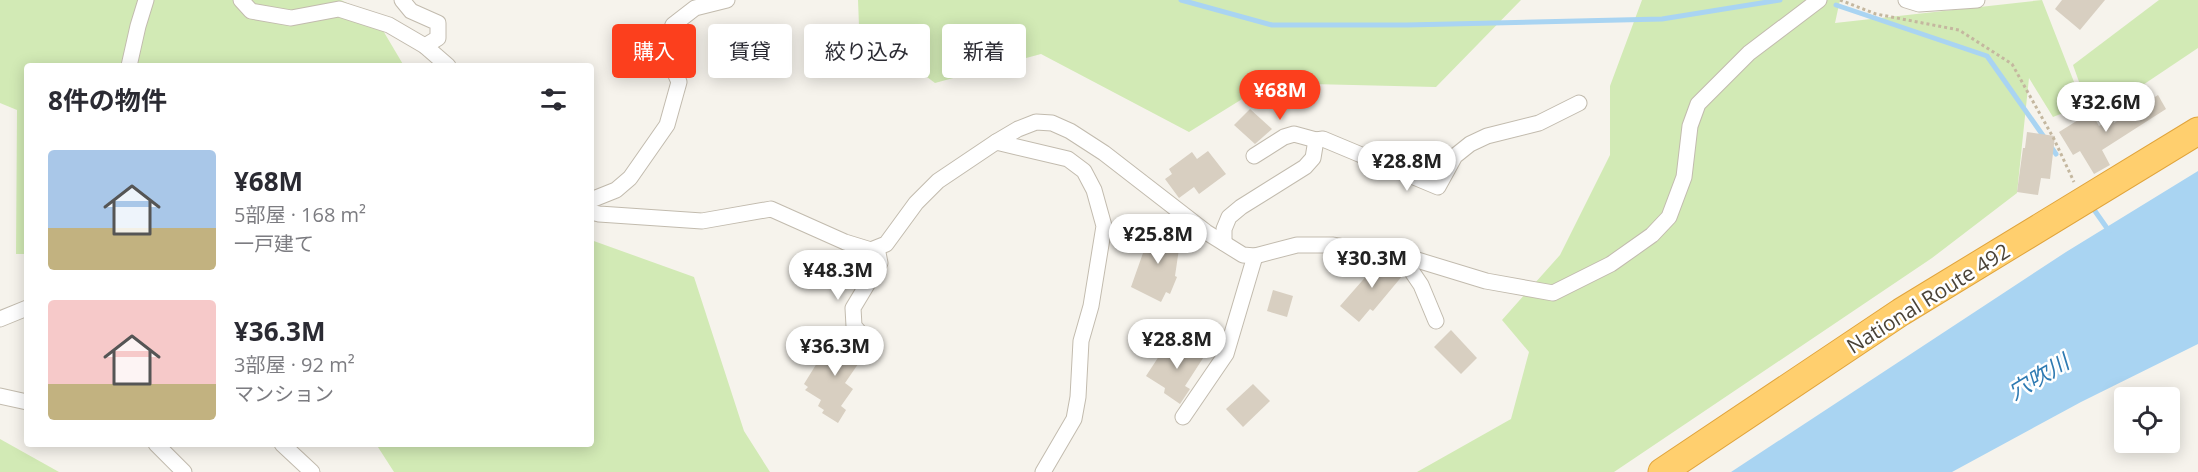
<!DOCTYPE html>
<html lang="ja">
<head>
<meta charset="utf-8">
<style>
	body { margin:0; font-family:"Open Sans","Noto Sans JP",sans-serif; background:#f7f7f7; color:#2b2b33; height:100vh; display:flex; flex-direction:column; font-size:22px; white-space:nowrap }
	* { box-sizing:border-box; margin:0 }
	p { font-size:20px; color:#7c7c81 }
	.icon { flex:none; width:33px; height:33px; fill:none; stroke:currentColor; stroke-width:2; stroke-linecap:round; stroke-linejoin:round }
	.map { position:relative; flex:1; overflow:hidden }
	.side { position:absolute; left:24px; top:63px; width:570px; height:384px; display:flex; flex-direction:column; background:#fff; border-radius:6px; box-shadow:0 3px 15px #0003 }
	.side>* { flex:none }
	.guide { position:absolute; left:612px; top:24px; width:570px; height:54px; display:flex; gap:12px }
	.buttons { position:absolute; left:2114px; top:387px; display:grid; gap:12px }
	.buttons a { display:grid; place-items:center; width:66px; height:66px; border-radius:6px; background:#fff; box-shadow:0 3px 15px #0003; font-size:30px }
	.price { position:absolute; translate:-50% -51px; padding:0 14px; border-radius:21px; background:#fff; color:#222; font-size:20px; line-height:39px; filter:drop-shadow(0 2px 3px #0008) }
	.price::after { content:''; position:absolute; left:50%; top:36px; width:18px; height:14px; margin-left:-9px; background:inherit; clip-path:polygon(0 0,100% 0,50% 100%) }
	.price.current { background:#fc3f1d; color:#fff }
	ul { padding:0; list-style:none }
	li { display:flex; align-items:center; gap:18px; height:150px; padding:0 24px }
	li span { display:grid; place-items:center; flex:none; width:168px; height:120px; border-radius:6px; color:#555 }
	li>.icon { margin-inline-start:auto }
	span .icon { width:72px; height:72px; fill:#fffc; stroke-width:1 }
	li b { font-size:26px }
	h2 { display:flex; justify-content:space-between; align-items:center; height:72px; padding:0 24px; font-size:26px }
	.chip { padding:0 21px; border-radius:6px; background:#fff; box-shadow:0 3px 15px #0003; font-size:21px; line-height:54px }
	.chip.current { background:#fc3f1d; color:#fff }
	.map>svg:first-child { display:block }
	.green { fill:#d2eab5 }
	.water { fill:#a9d4f2 }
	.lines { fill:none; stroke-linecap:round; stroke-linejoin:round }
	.stream { stroke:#a9d4f2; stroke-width:5 }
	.building { fill:#d8cfc1 }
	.street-casing { stroke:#c2bbae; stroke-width:17 }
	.highway-casing { stroke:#e0a43c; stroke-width:29 }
	.path { stroke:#c4b79f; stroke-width:3; stroke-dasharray:3 3; stroke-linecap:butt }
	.street { stroke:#fff; stroke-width:15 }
	.highway { stroke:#ffcf6e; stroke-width:27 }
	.labels { text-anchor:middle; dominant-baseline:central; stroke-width:5; stroke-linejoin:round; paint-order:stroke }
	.street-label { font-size:21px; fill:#4b4439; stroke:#fff }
	.water-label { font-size:22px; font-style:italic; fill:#2e7ab2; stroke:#fff }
</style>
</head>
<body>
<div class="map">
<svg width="2198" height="472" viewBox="0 0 2198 472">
	<rect width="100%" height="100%" fill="#f6f3ec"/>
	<g class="green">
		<polygon points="0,0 341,0 375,17 404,66 27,66 27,254 16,254 17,110 0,103"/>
		<polygon points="858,0 1521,0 1436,87 1268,83 1189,132 1041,54 935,83 859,26"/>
		<polygon points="1642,0 1840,0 1835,23 2042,0 2083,105 2053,117 2029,78 2017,193 1932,258 1614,472 1417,472 1511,419 1529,352 1502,320 1560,255 1610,155 1610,86"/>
		<polygon points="2159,0 2198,0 2198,48 2098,115 2083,93 2073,65"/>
		<polygon points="591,240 694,277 744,431 770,472 394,472 376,444 591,444"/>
		<polygon points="0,439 59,472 0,472"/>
	</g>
	<polygon class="water" points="2198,171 2198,344 2081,402 1952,472 1731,472 2066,252"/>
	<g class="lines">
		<g class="stream">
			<polyline points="1181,0 1272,25 1407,25 1662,19 1780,0"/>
			<polyline points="1836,5 1987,56 2056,154"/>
			<polyline points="2090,204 2109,231"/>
		</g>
	</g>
	<g class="building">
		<polygon points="2062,0 2105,0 2080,30 2055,9"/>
		<polygon points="2158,95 2166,109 2102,150 2110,165 2094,174 2080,151 2073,155 2059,132 2091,112 2099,126 2112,118 2114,123"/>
		<polygon points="1250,109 1272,129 1255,144 1234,125"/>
		<polygon points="2027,132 2055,136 2050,179 2041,178 2038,195 2017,192 2023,148 2025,148"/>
		<polygon points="1208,151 1226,174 1199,194 1194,187 1179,198 1165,179 1172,174 1169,169 1192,152 1197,159"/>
		<polygon points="1155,230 1181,235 1175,276 1177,277 1170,294 1166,292 1161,302 1131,287 1149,236"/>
		<polygon points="1370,261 1396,266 1403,275 1373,311 1370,309 1359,322 1340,306 1369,273 1363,269"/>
		<polygon points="1273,290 1293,296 1287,317 1267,311"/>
		<polygon points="1451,330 1477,358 1461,374 1434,347"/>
		<polygon points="841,334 867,351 845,383 853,389 841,406 846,410 838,423 822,413 824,410 818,406 821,400 805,390 808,387 804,384 817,363 820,365"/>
		<polygon points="1187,340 1207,352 1185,386 1190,389 1180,404 1164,393 1165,388 1146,376 1163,350 1176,358"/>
		<polygon points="1253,384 1270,401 1243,427 1226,409"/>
	</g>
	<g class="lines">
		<defs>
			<g id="street">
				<polyline points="241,0 251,11 291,18 339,9 389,25 425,46 448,66"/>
				<polyline points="402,0 411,11 438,23 438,38 425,46"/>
				<polyline points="1906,0 1919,4 1977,0"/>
				<polyline points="129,66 138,26 146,0"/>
				<polyline points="996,142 1018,129 1036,122 1052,123 1070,131 1104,153 1206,232 1243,255 1255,256 1297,245 1332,245 1414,259 1486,281 1553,293 1611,264 1652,235 1669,217 1684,177 1690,126 1698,104 1749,53 1819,0"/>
				<polyline points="1254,156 1284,137 1294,134 1316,140"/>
				<polyline points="591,200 616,190 630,178 667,125 679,82 669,59 667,41 673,25 695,8 727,0"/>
				<polyline points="591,212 599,214 702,221 771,209 845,242 871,250 886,244 916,203 938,181 996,142 1068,159 1084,171 1094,190 1104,226 1091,306 1081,341 1078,397 1074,419 1043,472"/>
				<polyline points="1224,243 1224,229 1229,217 1241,207 1305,167 1313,158 1316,140 1323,139 1438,187 1455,156 1470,144 1487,136 1539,123 1579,103"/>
				<polyline points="1402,257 1421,285 1436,321"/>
				<polyline points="0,319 27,308"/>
				<polyline points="866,340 854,326 853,308 880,263 877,248"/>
				<polyline points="0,396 27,402"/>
				<polyline points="1183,417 1226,354 1255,256"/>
				<polyline points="156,444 184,472"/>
				<polyline points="282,444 312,472"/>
			</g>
			<polyline id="highway" points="1662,472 1901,312 2198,131"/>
		</defs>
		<use href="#street" class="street-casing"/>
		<use href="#highway" class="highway-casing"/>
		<polyline class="path" points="1840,0 1876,14 1959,30 2012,64 2054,139 2074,182"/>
		<use href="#street" class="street"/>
		<use href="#highway" class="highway"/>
	</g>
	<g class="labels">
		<g class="street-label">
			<text transform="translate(1928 298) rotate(-32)">National Route 492</text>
		</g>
		<g class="water-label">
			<text transform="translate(2038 376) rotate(-31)">穴吹川</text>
		</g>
	</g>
</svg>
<div class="buttons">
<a><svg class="icon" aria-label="locate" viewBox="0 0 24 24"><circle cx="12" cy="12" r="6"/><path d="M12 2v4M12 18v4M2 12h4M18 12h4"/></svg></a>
</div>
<b class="price current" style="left:1280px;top:121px">¥68M</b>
<b class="price" style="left:2106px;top:133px">¥32.6M</b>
<b class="price" style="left:1407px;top:192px">¥28.8M</b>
<b class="price" style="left:1158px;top:265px">¥25.8M</b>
<b class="price" style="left:1372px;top:289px">¥30.3M</b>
<b class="price" style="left:838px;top:301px">¥48.3M</b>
<b class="price" style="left:1177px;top:370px">¥28.8M</b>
<b class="price" style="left:835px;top:377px">¥36.3M</b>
<div class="guide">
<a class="chip current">購入</a>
<a class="chip">賃貸</a>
<a class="chip">絞り込み</a>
<a class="chip">新着</a>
</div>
<section class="side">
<h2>8件の物件<svg class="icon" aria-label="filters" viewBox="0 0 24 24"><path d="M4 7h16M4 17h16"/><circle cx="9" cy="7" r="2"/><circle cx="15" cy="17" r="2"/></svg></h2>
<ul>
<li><span style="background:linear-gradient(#a9c7e8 65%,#c2b280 0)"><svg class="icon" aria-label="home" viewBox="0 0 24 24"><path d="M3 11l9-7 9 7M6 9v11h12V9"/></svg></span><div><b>¥68M</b><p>5部屋 · 168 m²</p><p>一戸建て</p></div></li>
<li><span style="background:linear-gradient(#f6c9c9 70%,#c2b280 0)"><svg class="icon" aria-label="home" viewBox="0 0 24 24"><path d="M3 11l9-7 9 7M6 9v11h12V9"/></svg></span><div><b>¥36.3M</b><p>3部屋 · 92 m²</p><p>マンション</p></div></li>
</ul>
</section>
</div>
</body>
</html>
